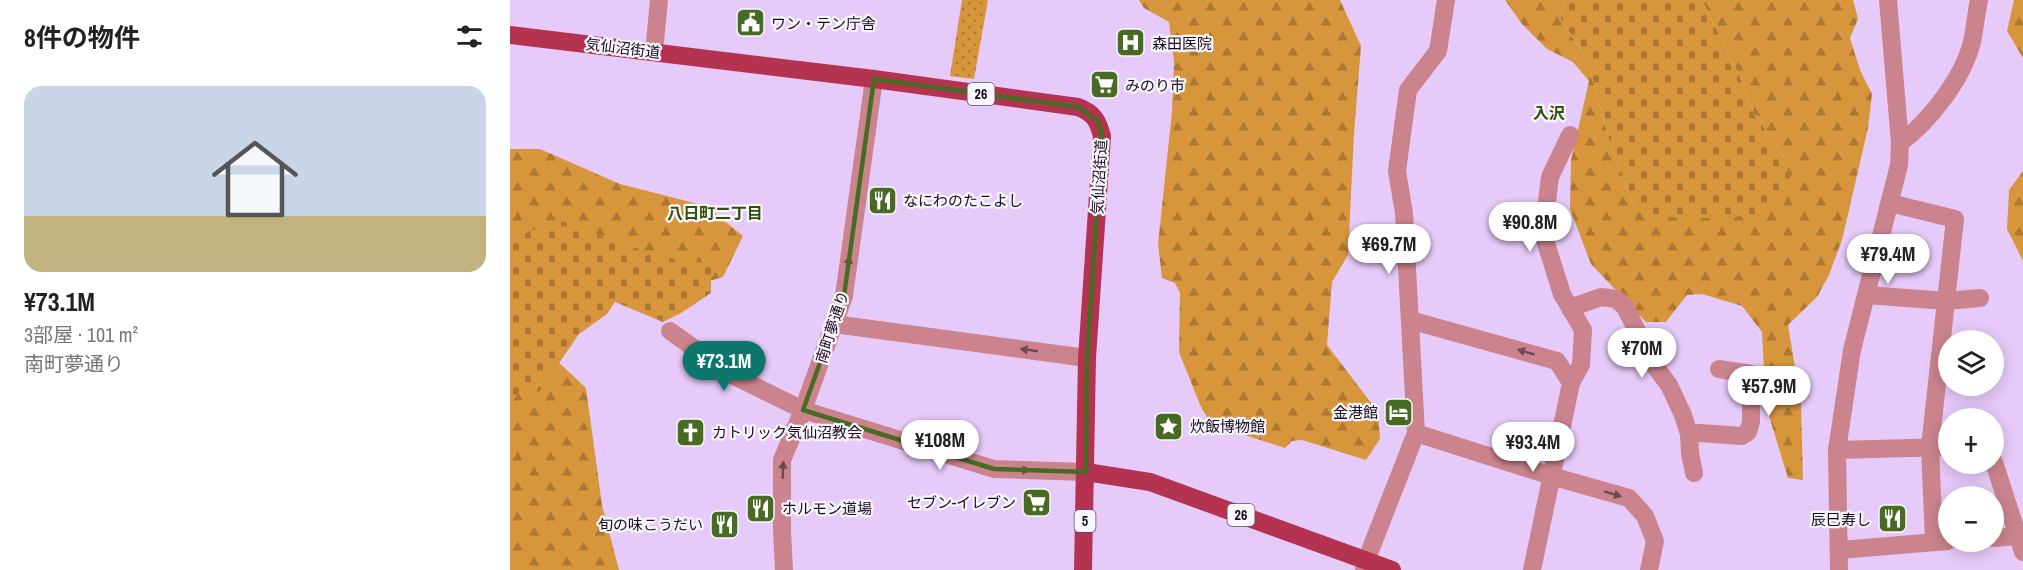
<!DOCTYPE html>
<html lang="ja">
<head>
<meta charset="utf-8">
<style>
	body { margin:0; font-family:"Archivo Narrow","Noto Sans JP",sans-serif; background:#f6f6f6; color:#222; height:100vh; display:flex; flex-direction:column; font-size:22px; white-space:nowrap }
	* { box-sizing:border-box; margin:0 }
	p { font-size:20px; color:#767676 }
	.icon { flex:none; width:33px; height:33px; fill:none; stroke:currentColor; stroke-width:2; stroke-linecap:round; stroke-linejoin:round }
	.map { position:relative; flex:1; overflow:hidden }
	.side { display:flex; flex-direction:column; background:#fff; width:510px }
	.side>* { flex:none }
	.buttons { position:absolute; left:1428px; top:330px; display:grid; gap:12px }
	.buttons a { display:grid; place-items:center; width:66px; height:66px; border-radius:50%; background:#fff; box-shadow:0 3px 15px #0003; font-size:30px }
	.price { position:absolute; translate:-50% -51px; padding:0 14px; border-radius:21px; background:#fff; color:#222; font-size:20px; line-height:39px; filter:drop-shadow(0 2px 3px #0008) }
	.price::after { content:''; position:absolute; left:50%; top:36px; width:18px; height:14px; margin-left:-9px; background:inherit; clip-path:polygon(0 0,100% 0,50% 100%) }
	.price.current { background:#0f766e; color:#fff }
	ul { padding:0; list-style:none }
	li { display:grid; align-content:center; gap:12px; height:318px; padding:0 24px }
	li span { display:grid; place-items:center; height:186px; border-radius:18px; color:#555 }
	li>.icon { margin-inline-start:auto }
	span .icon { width:108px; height:108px; fill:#fffc; stroke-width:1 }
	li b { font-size:26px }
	h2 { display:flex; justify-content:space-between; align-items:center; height:72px; padding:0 24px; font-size:26px }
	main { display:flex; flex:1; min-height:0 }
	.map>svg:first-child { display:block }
	.forest { fill:url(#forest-firs) }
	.cemetery { fill:url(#cemetery-stones) }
	.park { fill:url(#park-dots) }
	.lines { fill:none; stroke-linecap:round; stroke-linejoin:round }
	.minor { stroke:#cb848d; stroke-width:18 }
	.major { stroke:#b33351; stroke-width:18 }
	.oneway { fill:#724856 }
	.marked { fill:none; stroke:#486b23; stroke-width:4.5; stroke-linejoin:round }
	.labels { text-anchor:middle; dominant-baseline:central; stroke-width:4.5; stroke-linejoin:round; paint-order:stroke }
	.shield { fill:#f9f6fc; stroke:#5c5262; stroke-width:1.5 }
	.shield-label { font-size:14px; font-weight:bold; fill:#180b20 }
	.poi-label { font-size:15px; fill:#180b20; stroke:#f9f6fc; text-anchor:start }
	.street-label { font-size:15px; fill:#180b20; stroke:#f9f6fc }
	.neighbourhood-label { font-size:16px; font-weight:bold; fill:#304f09; stroke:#f9f6fc }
</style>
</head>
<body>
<main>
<section class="side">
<h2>8件の物件<svg class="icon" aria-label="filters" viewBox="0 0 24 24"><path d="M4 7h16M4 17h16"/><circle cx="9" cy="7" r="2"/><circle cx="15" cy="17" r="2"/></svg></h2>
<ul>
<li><span style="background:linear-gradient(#c9d6e8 70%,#c2b280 0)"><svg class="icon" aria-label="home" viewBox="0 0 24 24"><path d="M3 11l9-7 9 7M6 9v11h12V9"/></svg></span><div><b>¥73.1M</b><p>3部屋 · 101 m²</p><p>南町夢通り</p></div></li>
</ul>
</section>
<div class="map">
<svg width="1513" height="570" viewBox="0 0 1513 570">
	<defs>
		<pattern id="forest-firs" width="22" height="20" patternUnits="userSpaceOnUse" patternTransform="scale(1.5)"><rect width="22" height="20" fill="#d7963c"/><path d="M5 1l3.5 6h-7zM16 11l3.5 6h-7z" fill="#ad7932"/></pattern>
		<pattern id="cemetery-stones" width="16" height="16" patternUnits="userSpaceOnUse" patternTransform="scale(1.5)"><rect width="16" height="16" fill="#d7963c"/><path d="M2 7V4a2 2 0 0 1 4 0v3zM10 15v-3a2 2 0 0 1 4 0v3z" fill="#ad7932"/></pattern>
		<pattern id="park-dots" width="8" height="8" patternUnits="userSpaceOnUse" patternTransform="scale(1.5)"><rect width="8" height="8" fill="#d7963c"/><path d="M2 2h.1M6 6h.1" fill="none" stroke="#ad7932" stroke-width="1.8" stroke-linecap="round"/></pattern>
	</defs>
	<rect width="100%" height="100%" fill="#e6caf9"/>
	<g class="forest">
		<polygon points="629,0 830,0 851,46 844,133 838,255 822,282 817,345 868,412 870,439 856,460 792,440 782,441 775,448 712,428 698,419 691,407 669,352 670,293 665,283 652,278 648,244 662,112 664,61 659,22 634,8"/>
		<polygon points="995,0 1054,0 1051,19 1077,60 1102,149 1126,212 1274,157 1244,113 1229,75 1192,0 1343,0 1348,19 1340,38 1350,70 1362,94 1358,128 1332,240 1319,275 1307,297 1278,325 1291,403 1293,480 1278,478 1256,406 1252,332 1232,306 1192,294 1177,295 1156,322 1136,322 1081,264 1060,209 1061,160 1079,81 1063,62 1037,49 1012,24"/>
		<polygon points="1504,0 1513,0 1513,58 1497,31"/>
		<polygon points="0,149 30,149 110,184 196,206 233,236 213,277 160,293 95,283 42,356 76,388 92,505 109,570 0,570"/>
		<polygon points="1513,171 1513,261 1497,229 1499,190"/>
	</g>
	<g class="cemetery">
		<polygon points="1054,0 1192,0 1229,75 1244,113 1274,157 1281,180 1255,215 1176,219 1126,212 1102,149 1077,60 1051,19"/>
		<polygon points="49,220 134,251 170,261 201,263 201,293 171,313 153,322 105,302 97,314 69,334 29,392 13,385 0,406 0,239"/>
	</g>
	<polygon class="park" points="452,0 478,0 464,79 440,76"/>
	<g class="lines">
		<g class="minor">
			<polyline points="144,52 149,0"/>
			<path d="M 1390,143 C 1420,121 1453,78 1462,42 C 1465,28 1466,14 1469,0"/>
			<polyline points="1380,203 1445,219 1420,447 1424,542"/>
			<polyline points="1357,295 1436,301 1470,298"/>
			<polyline points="1060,308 1091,297 1106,299 1115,307 1144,365 1159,385 1173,415 1179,434 1180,453 1184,473"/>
			<polyline points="900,320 1047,361 1061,383"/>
			<polyline points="324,324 577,358"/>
			<polyline points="160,331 222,375 293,410 484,469 576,472"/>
			<polyline points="906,433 1041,476 1119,498 1135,516 1145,541 1139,570"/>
			<polyline points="1179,434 1190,433 1232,436 1238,432 1241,422 1241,374 1209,369"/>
			<polyline points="1327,450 1438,447"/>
			<polyline points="1484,462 1513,552"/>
			<polyline points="1484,538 1508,536"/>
			<polyline points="1330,550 1438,541"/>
			<polyline points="274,570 272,531 272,460 293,410 334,296 364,79"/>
			<polyline points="854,570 856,561 906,433 894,213 887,171 898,90 928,51 936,0"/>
			<polyline points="1022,570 1061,383 1071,365 1073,330 1052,294 1033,234 1040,177 1060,135"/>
			<polyline points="1329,570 1327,450 1342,350 1389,165 1390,143 1378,0"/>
		</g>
		<g class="major">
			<path d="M 0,35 L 364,79 L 568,107 C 584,113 588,121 592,136 L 577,358 L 573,570"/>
			<polyline points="576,472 640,482 882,570"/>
		</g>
	</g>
	<defs><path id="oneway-solid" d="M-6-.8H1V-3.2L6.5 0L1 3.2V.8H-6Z" transform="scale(1.5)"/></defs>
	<g class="oneway">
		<use href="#oneway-solid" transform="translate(338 265) rotate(-82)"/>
		<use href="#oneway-solid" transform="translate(519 350) rotate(-172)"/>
		<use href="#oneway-solid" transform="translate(1016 352) rotate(-164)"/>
		<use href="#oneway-solid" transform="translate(273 470) rotate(-88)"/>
		<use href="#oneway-solid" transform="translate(511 470) rotate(2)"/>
		<use href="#oneway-solid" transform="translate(1103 494) rotate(16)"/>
	</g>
	<path class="marked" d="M 364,79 L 568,107 L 588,121 L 592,136 L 577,358 L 576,472 L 484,469 L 293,410 L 334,296 Z"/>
	<defs>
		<symbol id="civic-square" viewBox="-11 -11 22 22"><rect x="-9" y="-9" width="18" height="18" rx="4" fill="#486b23" stroke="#f9f6fc"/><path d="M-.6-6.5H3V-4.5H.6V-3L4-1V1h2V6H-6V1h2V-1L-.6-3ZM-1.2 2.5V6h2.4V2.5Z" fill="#fff"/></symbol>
		<symbol id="hospital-square" viewBox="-11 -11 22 22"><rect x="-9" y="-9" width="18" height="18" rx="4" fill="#486b23" stroke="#f9f6fc"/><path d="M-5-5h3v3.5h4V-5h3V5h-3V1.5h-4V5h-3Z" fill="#fff"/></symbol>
		<symbol id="supermarket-square" viewBox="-11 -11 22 22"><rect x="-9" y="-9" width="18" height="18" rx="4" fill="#486b23" stroke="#f9f6fc"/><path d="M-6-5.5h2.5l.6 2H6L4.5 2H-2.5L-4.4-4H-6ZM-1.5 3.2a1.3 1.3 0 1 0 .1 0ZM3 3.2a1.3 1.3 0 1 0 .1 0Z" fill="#fff"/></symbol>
		<symbol id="restaurant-square" viewBox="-11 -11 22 22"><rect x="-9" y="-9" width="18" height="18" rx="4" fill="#486b23" stroke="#f9f6fc"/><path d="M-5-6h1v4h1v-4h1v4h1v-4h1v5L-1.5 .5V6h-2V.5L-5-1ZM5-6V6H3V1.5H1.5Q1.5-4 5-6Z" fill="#fff"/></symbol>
		<symbol id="hotel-square" viewBox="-11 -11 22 22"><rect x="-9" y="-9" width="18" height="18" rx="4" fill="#486b23" stroke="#f9f6fc"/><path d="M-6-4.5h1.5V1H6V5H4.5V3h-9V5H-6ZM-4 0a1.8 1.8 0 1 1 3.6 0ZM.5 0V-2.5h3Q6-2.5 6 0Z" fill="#fff"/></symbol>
		<symbol id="sight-square" viewBox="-11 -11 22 22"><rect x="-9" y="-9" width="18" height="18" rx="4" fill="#486b23" stroke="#f9f6fc"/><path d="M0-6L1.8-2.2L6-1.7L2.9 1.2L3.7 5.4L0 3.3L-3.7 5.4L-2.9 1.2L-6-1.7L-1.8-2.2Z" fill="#fff"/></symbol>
		<symbol id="church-square" viewBox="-11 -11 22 22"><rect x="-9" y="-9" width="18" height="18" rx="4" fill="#486b23" stroke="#f9f6fc"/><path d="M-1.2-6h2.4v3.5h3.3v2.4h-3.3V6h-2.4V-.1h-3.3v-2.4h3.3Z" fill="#fff"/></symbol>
	</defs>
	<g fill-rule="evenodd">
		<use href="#civic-square" x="224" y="6" width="33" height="33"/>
		<use href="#hospital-square" x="604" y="26" width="33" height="33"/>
		<use href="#supermarket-square" x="578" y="68" width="33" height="33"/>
		<use href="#restaurant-square" x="356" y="184" width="33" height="33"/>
		<use href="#hotel-square" x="872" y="396" width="33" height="33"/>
		<use href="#sight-square" x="642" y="410" width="33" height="33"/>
		<use href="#church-square" x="164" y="416" width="33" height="33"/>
		<use href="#supermarket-square" x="510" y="486" width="33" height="33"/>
		<use href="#restaurant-square" x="234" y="492" width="33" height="33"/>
		<use href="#restaurant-square" x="1366" y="502" width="33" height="33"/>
		<use href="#restaurant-square" x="198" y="508" width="33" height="33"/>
	</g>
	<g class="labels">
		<g class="shield">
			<rect x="457.5" y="83" width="27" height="22" rx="4.5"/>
			<rect x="717.5" y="504" width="27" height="22" rx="4.5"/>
			<rect x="564.5" y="510" width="21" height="22" rx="4.5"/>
		</g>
		<g class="shield-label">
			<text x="471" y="94">26</text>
			<text x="731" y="515">26</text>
			<text x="575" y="521">5</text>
		</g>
		<g class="poi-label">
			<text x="261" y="23">ワン・テン庁舎</text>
			<text x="642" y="43">森田医院</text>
			<text x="615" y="85">みのり市</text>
			<text x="393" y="200">なにわのたこよし</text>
			<text x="868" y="412" text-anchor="end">金港館</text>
			<text x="680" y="426">炊飯博物館</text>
			<text x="202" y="432">カトリック気仙沼教会</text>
			<text x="506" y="502" text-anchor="end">セブン-イレブン</text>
			<text x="272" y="508">ホルモン道場</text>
			<text x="1361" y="519" text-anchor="end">辰巳寿し</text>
			<text x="193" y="524" text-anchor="end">旬の味こうだい</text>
		</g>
		<g class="street-label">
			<text transform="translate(113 48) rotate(7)">気仙沼街道</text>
			<text transform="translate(589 177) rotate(-87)">気仙沼街道</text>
			<text transform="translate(322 327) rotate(-72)">南町夢通り</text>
		</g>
		<g class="neighbourhood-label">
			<text x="1039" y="113">入沢</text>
			<text x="205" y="213">八日町二丁目</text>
		</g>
	</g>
</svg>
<div class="buttons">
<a><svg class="icon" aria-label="layers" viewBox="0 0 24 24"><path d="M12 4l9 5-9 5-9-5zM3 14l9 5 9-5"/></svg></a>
<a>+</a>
<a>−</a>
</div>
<b class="price" style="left:1020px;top:253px">¥90.8M</b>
<b class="price" style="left:879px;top:275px">¥69.7M</b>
<b class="price" style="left:1378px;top:285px">¥79.4M</b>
<b class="price" style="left:1132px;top:379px">¥70M</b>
<b class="price current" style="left:214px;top:392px">¥73.1M</b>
<b class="price" style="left:1259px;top:417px">¥57.9M</b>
<b class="price" style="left:430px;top:471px">¥108M</b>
<b class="price" style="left:1023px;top:473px">¥93.4M</b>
</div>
</main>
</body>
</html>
